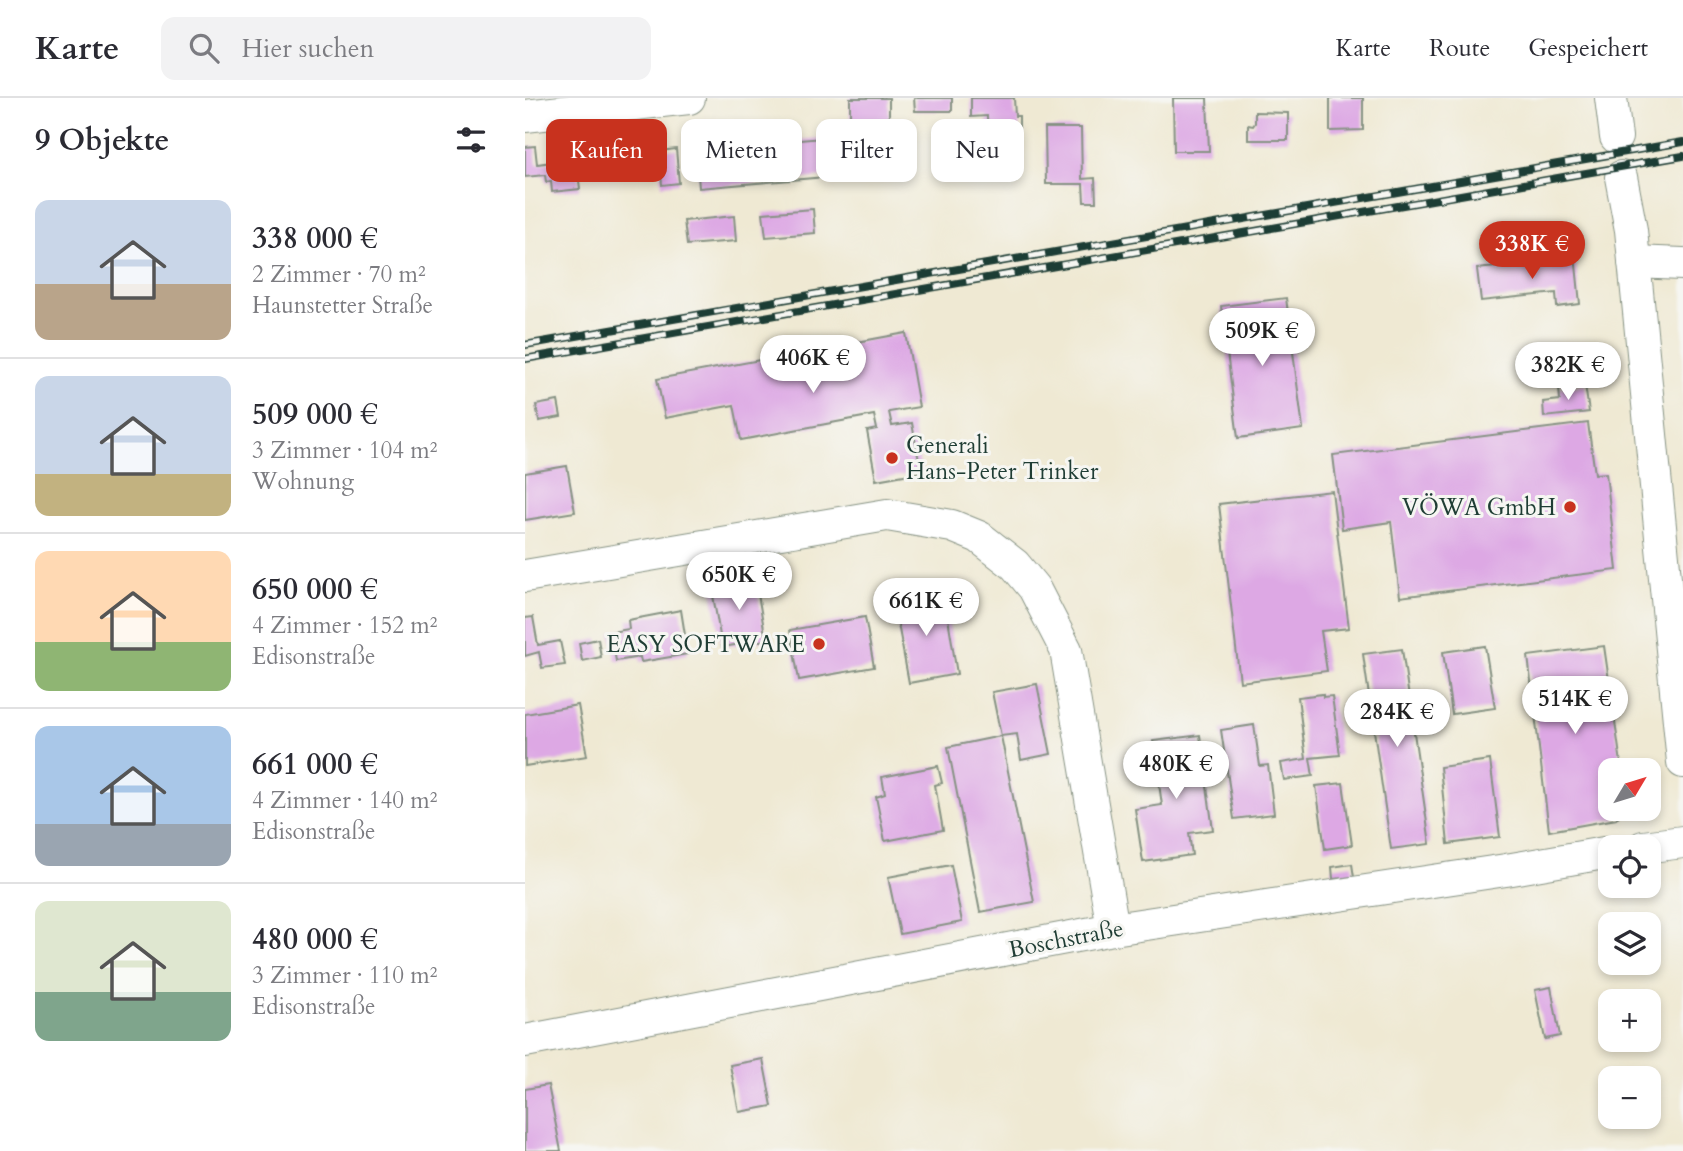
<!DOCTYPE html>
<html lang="de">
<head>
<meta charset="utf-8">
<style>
	body { margin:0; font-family:Cardo,serif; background:#f2f2f3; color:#2b2b33; height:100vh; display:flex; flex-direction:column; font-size:26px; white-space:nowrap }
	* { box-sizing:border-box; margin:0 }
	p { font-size:23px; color:#7c7c81 }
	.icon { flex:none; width:38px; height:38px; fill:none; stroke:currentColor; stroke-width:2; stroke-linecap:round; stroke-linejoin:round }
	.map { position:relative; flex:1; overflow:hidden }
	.drawer { display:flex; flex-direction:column; background:#fff; width:525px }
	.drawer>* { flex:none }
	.banner { position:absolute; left:21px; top:21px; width:665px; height:63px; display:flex; gap:14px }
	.needle { width:46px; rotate:52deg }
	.buttons { position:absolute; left:1073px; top:660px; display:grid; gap:14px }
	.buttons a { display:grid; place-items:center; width:63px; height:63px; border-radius:14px; background:#fff; box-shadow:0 4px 10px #0003; font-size:35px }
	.price { position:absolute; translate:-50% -60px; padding:0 16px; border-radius:24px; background:#fff; color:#222; font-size:23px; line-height:46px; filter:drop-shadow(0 2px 4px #0008) }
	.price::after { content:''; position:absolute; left:50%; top:42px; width:21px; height:16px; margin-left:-10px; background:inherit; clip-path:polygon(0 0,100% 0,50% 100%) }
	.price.active { background:#c8321e; color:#fff }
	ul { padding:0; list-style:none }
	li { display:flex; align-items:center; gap:21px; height:175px; padding:0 35px }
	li+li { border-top:2px solid #e1e1e2 }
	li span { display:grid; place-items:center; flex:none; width:196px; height:140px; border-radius:14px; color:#555 }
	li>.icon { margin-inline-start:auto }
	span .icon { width:84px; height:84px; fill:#fffc; stroke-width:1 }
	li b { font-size:30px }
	h2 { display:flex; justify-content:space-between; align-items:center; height:84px; padding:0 35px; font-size:30px }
	.tag { padding:0 24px; border-radius:14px; background:#fff; box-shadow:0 4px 10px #0003; font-size:24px; line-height:63px }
	.tag.active { background:#c8321e; color:#fff }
	header { display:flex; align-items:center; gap:42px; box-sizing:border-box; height:98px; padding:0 35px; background:#fff; border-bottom:2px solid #e1e1e2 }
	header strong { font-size:33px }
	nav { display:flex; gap:38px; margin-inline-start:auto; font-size:24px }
	.search { width:490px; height:63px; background:#f2f2f3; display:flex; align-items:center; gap:18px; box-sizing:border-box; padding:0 24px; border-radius:14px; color:#7c7c81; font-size:26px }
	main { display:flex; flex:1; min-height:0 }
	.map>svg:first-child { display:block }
	.building { fill:#dda8e4 }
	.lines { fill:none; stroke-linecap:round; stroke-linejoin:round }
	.minor-casing { stroke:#879384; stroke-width:34 }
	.minor { stroke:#fff; stroke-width:32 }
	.rail-casing { stroke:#1f3d34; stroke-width:8 }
	.rail { stroke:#f6f6f2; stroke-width:5; stroke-dasharray:16; stroke-linecap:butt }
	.poi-dot { fill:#c8321e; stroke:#f6f6f2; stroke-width:2.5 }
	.labels { text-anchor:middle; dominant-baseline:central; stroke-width:6; stroke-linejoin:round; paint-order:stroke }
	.poi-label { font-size:23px; fill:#1f3d34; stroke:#f6f6f2; text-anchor:end }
	.street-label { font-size:23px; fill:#1f3d34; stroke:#f6f6f2 }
</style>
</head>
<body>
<header>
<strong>Karte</strong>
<div class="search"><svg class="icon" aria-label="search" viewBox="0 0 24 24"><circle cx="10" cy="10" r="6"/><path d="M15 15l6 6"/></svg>Hier suchen</div>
<nav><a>Karte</a><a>Route</a><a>Gespeichert</a></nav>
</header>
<main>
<section class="drawer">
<h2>9 Objekte<svg class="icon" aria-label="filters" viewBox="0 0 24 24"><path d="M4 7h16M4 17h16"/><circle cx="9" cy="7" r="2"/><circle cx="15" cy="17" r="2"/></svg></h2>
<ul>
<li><span style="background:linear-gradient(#c9d6e8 60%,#b9a48a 0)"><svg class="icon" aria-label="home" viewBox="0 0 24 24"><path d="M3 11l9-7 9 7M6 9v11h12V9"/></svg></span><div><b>338 000 €</b><p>2 Zimmer · 70 m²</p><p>Haunstetter Straße</p></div></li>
<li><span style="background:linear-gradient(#c9d6e8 70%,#c2b280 0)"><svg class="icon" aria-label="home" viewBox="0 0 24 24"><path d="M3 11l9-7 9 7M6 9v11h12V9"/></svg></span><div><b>509 000 €</b><p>3 Zimmer · 104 m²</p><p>Wohnung</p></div></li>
<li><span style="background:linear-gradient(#ffd9b3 65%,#8fb573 0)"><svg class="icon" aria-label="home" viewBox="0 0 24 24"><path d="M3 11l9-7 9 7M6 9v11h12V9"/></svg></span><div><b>650 000 €</b><p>4 Zimmer · 152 m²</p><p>Edisonstraße</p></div></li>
<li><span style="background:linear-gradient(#a9c7e8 70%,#9aa5b1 0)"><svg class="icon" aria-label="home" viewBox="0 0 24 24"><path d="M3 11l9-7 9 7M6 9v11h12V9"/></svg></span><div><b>661 000 €</b><p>4 Zimmer · 140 m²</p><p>Edisonstraße</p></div></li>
<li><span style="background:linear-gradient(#dfe7d0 65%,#7fa58c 0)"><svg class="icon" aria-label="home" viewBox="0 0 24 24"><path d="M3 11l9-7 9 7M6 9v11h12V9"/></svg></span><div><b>480 000 €</b><p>3 Zimmer · 110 m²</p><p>Edisonstraße</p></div></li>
</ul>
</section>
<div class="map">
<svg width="1158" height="1053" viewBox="0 0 1158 1053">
	<rect width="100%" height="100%" fill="#f6f6f2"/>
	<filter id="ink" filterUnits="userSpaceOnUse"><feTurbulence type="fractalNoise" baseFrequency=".0143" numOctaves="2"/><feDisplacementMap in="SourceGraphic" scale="14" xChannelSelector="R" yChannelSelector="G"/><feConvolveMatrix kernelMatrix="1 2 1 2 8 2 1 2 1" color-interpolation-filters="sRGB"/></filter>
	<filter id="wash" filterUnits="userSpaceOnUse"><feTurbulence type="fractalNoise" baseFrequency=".00686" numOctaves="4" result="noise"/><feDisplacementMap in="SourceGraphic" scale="28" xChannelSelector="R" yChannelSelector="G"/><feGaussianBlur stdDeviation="1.57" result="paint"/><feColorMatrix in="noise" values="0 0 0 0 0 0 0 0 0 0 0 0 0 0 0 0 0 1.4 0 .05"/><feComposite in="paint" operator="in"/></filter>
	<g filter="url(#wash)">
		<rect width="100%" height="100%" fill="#efe9d3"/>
		<g id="blocks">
			<g class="building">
				<polygon points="325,0 364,0 364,27 325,28"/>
				<polygon points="389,0 427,0 427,13 390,13"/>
				<polygon points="446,0 489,0 490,18 494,18 494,40 463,41 462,18 446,19"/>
				<polygon points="648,0 682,0 684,53 649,53"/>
				<polygon points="805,0 838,0 838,32 805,33"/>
				<polygon points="730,14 763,15 763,42 723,42 723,27 728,28 730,25"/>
				<polygon points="520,30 556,30 557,81 570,80 571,104 559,104 558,86 521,86"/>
				<polygon points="124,38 127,67 53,74 55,91 27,94 26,83 21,84 20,77 0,79 0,49 10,48 12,66 64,59 63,43"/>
				<polygon points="297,40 300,79 174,90 171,51"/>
				<polygon points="151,51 154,85 137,87 134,53"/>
				<polygon points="288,111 290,135 241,139 238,115"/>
				<polygon points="209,118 211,143 162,147 159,123"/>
				<polygon points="1050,157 1055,206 1032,209 1031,195 956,203 952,171 1027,163 1027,160"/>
				<polygon points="761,200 778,331 713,340 696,208"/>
				<polygon points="381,235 394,309 364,314 367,328 387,325 396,374 351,382 342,333 352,331 349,317 216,342 209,307 140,320 132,281"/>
				<polygon points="1063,250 1067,282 1036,285 1033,254"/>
				<polygon points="1060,287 1064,314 1019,319 1018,304 1035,302 1034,290"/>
				<polygon points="33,303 36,319 14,323 11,307"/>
				<polygon points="1063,325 1070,376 1081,375 1092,472 875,499 866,424 817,431 808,357"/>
				<polygon points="42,368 50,414 0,422 0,375"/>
				<polygon points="807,393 824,530 796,533 802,573 715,584 694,406"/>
				<polygon points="230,479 241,542 197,549 186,486"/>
				<polygon points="419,495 432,576 384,585 369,504"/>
				<polygon points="156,512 163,556 116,564 115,559 91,563 86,534 104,531 103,522"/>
				<polygon points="8,519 13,547 35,543 40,567 17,570 14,554 0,558 0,520"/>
				<polygon points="340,519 349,569 274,582 265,532"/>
				<polygon points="73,541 76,559 57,563 54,545"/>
				<polygon points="960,548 970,610 927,616 918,554"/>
				<polygon points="1079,548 1097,672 1085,672 1085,710 1100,710 1091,721 1024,733 1003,558"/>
				<polygon points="877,551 905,746 866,751 838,556"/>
				<polygon points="512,586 526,656 496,662 492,636 476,638 467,594"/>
				<polygon points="798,596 798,599 807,598 815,657 785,660 788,678 759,682 756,665 781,661 773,599"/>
				<polygon points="53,607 62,658 0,668 0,616"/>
				<polygon points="729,627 735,668 743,667 749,716 709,721 696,632"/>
				<polygon points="675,637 688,732 664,735 667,757 618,764 610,711 637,707 628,643"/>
				<polygon points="476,638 509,804 455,814 423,649"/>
				<polygon points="965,662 975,739 923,746 915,669"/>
				<polygon points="413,668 417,685 410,687 418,732 360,743 351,699 360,696 357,679"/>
				<polygon points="818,685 827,747 800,751 791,688"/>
				<polygon points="827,766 829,779 808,781 807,769"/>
				<polygon points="426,767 437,824 375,836 363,779"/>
				<polygon points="1026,889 1035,938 1020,941 1010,892"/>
				<polygon points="238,961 247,1008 214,1014 205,967"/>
				<polygon points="23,987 36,1053 0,1053 0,991"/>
			</g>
		</g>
	</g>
	<g filter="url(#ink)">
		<use href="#blocks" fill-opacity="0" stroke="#879384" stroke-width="2"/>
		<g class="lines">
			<defs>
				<g id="minor">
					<polyline points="1086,0 1091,39"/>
					<polyline points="0,18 164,0"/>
					<polyline points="1096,79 1106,132 1158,664"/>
					<polyline points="1109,164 1158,166"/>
					<polyline points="0,478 362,417 427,428 454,439 490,467 509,490 541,552 588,831"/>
					<polyline points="1118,749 1158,744"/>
					<polyline points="0,943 588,831 981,772 1085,754"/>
				</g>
			</defs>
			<use href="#minor" class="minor-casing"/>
			<use href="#minor" class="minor"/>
			<defs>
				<g id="rail">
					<polyline points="0,247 1158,44"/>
					<polyline points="0,261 1158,58"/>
				</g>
			</defs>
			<use href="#rail" class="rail-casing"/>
			<use href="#rail" class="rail"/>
		</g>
	</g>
	<g class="poi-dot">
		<circle cx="367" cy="360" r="7"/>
		<circle cx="1045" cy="409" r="7"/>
		<circle cx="294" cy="546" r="7"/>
	</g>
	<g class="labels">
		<g class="poi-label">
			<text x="381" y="347" text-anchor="start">Generali<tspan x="381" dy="26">Hans-Peter Trinker</tspan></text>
			<text x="1031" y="409">VÖWA GmbH</text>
			<text x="280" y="546">EASY SOFTWARE</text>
		</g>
		<g class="street-label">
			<text transform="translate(541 841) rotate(-11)">Boschstraße</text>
		</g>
	</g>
</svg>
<div class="buttons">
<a><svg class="needle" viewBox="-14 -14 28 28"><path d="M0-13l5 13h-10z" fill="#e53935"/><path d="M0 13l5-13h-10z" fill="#7c7c81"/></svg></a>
<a><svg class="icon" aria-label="locate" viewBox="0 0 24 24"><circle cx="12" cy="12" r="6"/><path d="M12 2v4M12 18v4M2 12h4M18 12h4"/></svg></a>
<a><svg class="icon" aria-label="layers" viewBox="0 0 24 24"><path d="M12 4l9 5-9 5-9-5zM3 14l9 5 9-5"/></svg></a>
<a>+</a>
<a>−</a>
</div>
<b class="price active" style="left:1007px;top:183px">338K €</b>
<b class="price" style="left:737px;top:270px">509K €</b>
<b class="price" style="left:288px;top:297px">406K €</b>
<b class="price" style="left:1043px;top:304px">382K €</b>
<b class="price" style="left:214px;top:514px">650K €</b>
<b class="price" style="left:401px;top:540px">661K €</b>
<b class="price" style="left:1050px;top:638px">514K €</b>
<b class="price" style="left:872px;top:651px">284K €</b>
<b class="price" style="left:651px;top:703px">480K €</b>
<div class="banner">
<a class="tag active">Kaufen</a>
<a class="tag">Mieten</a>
<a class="tag">Filter</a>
<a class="tag">Neu</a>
</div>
</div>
</main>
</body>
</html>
